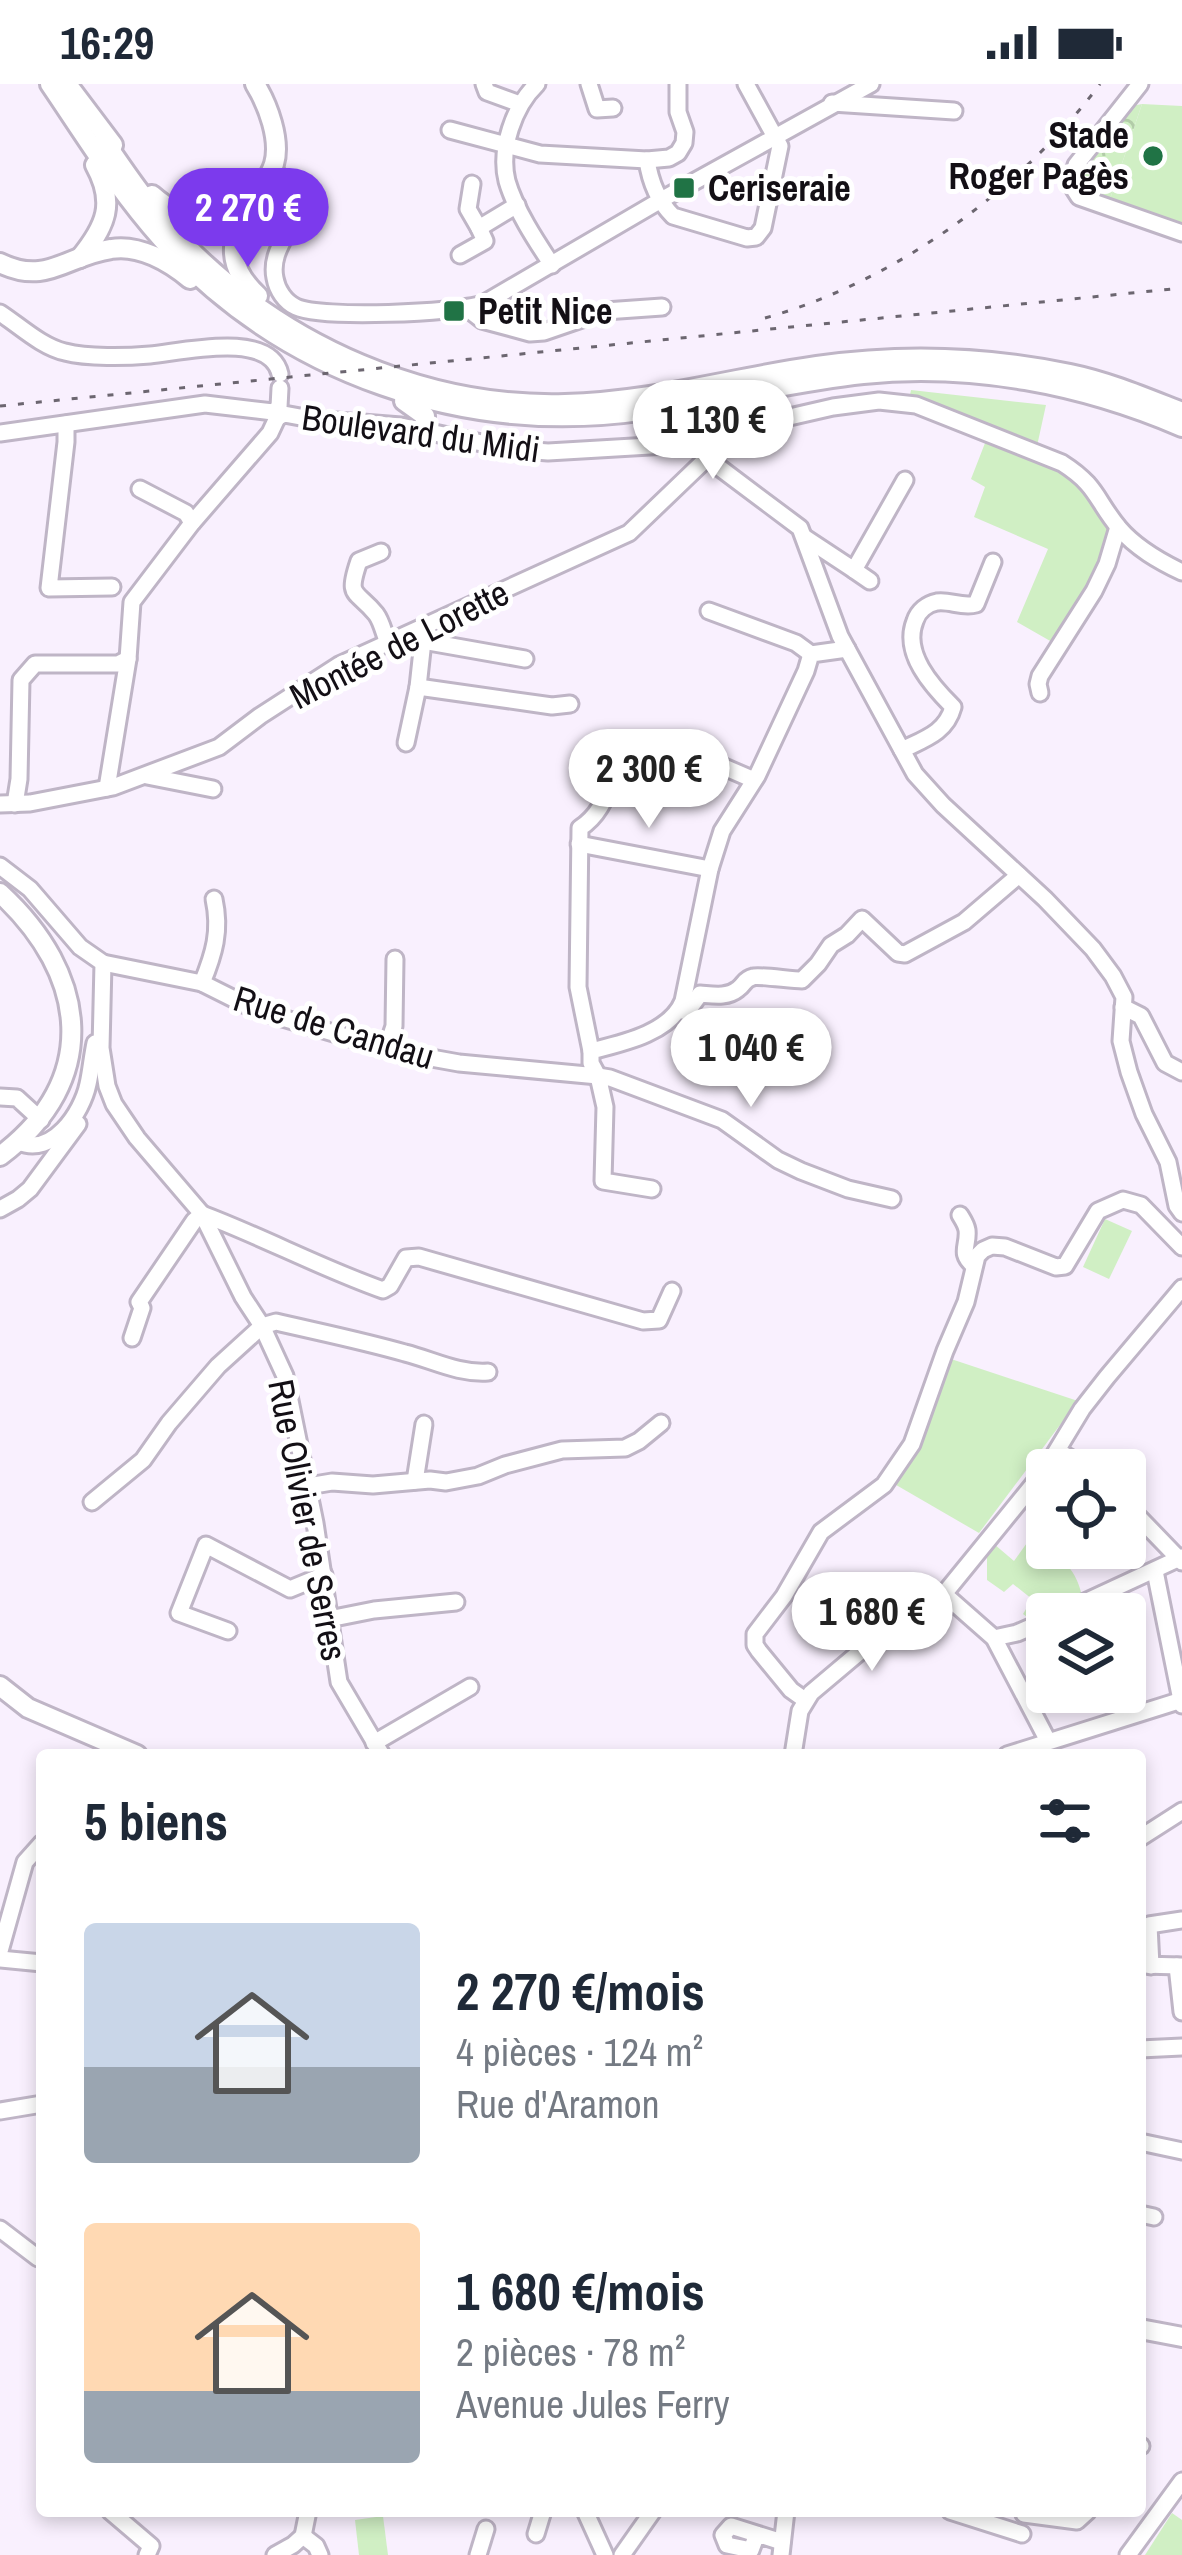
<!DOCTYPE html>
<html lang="fr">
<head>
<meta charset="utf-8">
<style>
	body { margin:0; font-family:"Archivo Narrow",sans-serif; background:#f2f2f3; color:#1f2937; height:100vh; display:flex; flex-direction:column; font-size:45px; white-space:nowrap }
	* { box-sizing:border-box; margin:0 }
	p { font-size:39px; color:#747a83 }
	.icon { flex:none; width:66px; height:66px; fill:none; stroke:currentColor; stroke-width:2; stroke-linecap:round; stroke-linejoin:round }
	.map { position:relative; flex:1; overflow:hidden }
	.drawer { position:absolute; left:36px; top:1665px; width:1110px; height:768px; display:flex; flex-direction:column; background:#fff; border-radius:12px; box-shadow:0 6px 18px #0003 }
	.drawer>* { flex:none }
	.buttons { position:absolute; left:1026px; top:1365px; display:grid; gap:24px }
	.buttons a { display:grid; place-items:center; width:120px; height:120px; border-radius:12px; background:#fff; box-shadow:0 6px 18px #0003; font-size:60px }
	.price { position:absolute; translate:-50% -102px; padding:0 27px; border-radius:42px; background:#fff; color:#222; font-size:39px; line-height:78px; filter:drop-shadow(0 3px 6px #0008) }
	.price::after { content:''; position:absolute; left:50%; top:72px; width:36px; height:27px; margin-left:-18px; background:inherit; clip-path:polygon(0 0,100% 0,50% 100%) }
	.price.active { background:#7c3aed; color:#fff }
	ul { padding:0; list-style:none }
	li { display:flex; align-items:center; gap:36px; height:300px; padding:0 48px }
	li span { display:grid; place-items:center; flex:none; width:336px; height:240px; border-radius:12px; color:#555 }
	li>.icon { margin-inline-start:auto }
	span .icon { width:144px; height:144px; fill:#fffc; stroke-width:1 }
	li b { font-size:51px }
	h2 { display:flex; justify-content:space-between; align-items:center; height:144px; padding:0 48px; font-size:51px }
	.status { display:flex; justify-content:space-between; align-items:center; height:84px; padding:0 60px; background:#fff; direction:ltr }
	.status svg { height:33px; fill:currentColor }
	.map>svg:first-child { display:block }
	.green { fill:#d0efc4 }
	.forest { fill:url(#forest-crowns) }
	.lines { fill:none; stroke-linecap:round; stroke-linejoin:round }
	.minor-casing { stroke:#bfb5c6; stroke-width:21 }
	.major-casing { stroke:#bfb5c6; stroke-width:24 }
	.minor { stroke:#fff; stroke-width:15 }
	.major { stroke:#fff; stroke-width:18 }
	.rail { stroke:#6c6670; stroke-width:3; stroke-dasharray:6 12; stroke-linecap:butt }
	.poi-dot { fill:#207345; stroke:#fff; stroke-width:4.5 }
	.labels { text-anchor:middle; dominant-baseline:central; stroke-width:10; stroke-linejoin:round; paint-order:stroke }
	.poi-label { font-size:36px; font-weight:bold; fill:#130f15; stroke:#fff; text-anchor:start }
	.street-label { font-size:36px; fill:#130f15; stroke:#fff }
</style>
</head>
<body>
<div class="status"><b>16:29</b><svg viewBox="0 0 49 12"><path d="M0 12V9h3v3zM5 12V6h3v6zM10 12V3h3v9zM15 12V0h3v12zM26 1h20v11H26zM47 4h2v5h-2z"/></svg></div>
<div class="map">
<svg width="1182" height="2471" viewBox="0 0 1182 2471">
	<defs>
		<pattern id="forest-crowns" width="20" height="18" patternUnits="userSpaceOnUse" patternTransform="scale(3)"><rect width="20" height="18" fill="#d0efc4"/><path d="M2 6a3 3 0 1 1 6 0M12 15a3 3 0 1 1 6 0" fill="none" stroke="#b2cca8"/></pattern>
	</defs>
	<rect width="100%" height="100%" fill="#f9f0fe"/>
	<g class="green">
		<polygon points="1142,20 1182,22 1182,146 1108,121"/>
		<polygon points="911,306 1046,321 1037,362 910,311"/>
		<path d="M 987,354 C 1033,373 1091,387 1106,440 C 1108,447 1110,452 1109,459 C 1106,486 1073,536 1059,562 L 1017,538 L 1048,465 L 974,433 L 985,403 L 971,395 Z"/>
		<polygon points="1105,1135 1132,1147 1109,1195 1083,1183"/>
		<polygon points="945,1273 1078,1317 979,1449 891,1398"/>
		<path d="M 1029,1456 L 1044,1467 L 1047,1463 C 1067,1479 1078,1489 1083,1517 L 1031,1536 L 1023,1530 L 1032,1515 L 1013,1500 L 1004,1508 L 987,1496 L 987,1470 L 994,1460 L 1014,1477 Z"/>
		<polygon points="1172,2429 1182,2436 1182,2471 1145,2471"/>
		<polygon points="383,2432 388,2471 359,2471 355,2436"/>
	</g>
	<polygon class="forest" points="1142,20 1108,121 1087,113 1076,95 1081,85 1131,22"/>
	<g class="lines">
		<defs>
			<g id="minor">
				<polyline points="484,0 487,8 520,20"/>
				<path d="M 537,0 C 514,22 499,65 507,97 C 515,125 536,157 552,181"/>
				<polyline points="589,0 597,25 613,24"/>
				<polyline points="1140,0 1076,81 1070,99 1079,113 1182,149"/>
				<polyline points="832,19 954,27"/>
				<polyline points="450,46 540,70 647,76 669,74 678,69 684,59 685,48 678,28 678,0"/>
				<path d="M 647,76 C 650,97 658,117 673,132 L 747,154 L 756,153 L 763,144 L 780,62 L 746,0"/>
				<path d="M 272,86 C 329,128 266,151 275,194 C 277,206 285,218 296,223 C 322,235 455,229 483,220 L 661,116 L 871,0"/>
				<polyline points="472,100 468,125 479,144 517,121"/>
				<polyline points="460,171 485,157 479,144"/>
				<polyline points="468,225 482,236 530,249 544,248 605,227 662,223"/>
				<path d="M 0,229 C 20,242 42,263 65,268 C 88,274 126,273 150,271 C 182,268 270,246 280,290"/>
				<path d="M 280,304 L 279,323 L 273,328 L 277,334 L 284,330 L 311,335 L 401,342 L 510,365 L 548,368 L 701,359 L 705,356 L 714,357 L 746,343 L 833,323 L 879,317 L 916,321 L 1062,379 C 1098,402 1095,415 1119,444 C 1136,464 1159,477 1182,488"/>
				<polyline points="66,340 66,358 49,504 112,503"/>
				<polyline points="0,349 205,320 273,328"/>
				<polyline points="713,372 716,381 800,444 840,552 915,690 943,721 1045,815 1093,865 1113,892 1124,913 1121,957 1129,988 1144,1030 1168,1078 1177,1122 1182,1129"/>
				<polyline points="140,405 186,429 192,439"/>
				<polyline points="804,453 854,486 905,396"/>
				<path d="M 381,468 L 359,477 C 346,515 356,505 376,530 C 382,538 384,550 388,559"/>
				<polyline points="854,486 870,497"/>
				<polyline points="709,527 796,559 811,570"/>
				<polyline points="423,557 525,575"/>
				<polyline points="418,603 552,622 570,620"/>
				<polyline points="1040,609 1038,600 1040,592 1094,507 1107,480 1118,443"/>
				<polyline points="662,656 754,696"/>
				<polyline points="406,659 418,603 423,557 416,547"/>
				<path d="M 902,666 C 924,655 946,649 953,623 C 932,602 902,569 915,537 C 918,527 927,520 937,518 C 950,516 962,524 976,520 L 993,478"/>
				<polyline points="147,692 213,705"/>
				<polyline points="107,704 128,575 132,518 192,439 270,349 277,334"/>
				<polyline points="0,720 30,719 113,703 219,663 260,632 339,581 629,449 702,379 705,372"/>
				<polyline points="15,720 19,695 21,596 35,580 118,580 128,575"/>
				<polyline points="579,760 710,785"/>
				<polyline points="0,782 30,805 80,863 103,879 101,964 107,1002 114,1020 137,1054 202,1130 243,1213 262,1242 285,1292 315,1439 339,1598 382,1671"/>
				<path d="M 103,879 L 202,899 L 248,922 L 279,933 L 398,968 L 459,979 L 598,992 L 591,979 L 591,967 C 623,959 670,949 683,917 L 710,785 L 722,747 L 757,692 L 806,587 L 811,570 L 847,565"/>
				<path d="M 202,899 C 214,870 221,847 214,815"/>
				<polyline points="1123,923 1141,932 1165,979 1182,988"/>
				<path d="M 682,927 L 687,928 L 700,910 C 713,911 727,914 738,905 C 745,900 744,895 753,893 C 759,891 791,896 802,896 L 818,880 L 831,861 L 847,851 L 862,835 L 898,869 L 905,870 L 964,838 L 1019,791"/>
				<polyline points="387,963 394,942 395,875"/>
				<path d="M 591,967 L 578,903 L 580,744 C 600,731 606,712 615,690"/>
				<polyline points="0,1013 17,1014 41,1036"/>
				<path d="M 19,1058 C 52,1073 82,1029 88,1000 C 91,987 92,973 95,959"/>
				<polyline points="652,1105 603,1097 605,1023 598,992 610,994 722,1036 778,1076 801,1087 848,1105 892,1115"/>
				<polyline points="0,1125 18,1115 30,1105 78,1040"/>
				<path d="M 960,1131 C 963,1136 966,1140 967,1146 C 969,1162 958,1169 974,1182"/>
				<path d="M 132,1254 L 142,1224 L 139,1218 L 194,1137 L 202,1130 C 263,1153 321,1184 383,1206 L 390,1202 L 406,1174 L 419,1173 L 643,1237 L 659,1236 L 672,1207"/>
				<polyline points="1058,1367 1090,1386"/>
				<polyline points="415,1397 424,1340"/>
				<polyline points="308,1402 332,1398 373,1401 430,1396 446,1398 478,1392 505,1381 562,1366 625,1364 639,1357 661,1339"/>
				<path d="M 92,1418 L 143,1376 L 169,1339 L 218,1282 L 262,1242 L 276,1238 C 319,1248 363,1257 405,1269 C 433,1276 458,1290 488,1288"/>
				<polyline points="1125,1419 1182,1478"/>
				<polyline points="1155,1487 1182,1621"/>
				<polyline points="944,1510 994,1554 1048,1657"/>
				<polyline points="1059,1530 1182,1473"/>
				<polyline points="329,1535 374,1526 456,1518"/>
				<polyline points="228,1547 179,1529 206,1461 290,1505 324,1491"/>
				<polyline points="994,1554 1017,1549 1047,1536"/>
				<polyline points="805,1616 791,1606 759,1567 755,1561 755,1550 784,1512 821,1448 884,1401 912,1360 945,1267 966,1218 977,1172 983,1166 992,1162 1005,1163 1056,1183 1065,1182 1098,1127 1123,1116 1141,1121 1182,1163"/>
				<polyline points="374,1659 470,1603"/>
				<polyline points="793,1671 800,1627 811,1609 868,1561 944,1510 1045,1386 1082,1325 1107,1293 1182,1204"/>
				<polyline points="1007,1671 1182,1616"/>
				<polyline points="1140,1754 1182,1727"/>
				<polyline points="0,1867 25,1778 42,1759"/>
				<polyline points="0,1875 42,1879"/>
				<polyline points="1140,1881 1182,1882"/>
				<polyline points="1151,1882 1149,1841 1182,1836"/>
				<polyline points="1177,1882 1182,1928"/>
				<polyline points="1140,1965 1182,1963"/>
				<polyline points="0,2027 42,2020"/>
				<polyline points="1140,2058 1182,2067"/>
				<polyline points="1140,2130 1154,2133"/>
				<polyline points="0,2145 38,2174"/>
				<polyline points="1140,2362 1141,2362"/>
				<polyline points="110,2427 151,2462 147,2471"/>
				<polyline points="585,2427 605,2471"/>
				<polyline points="950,2427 1022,2450"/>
				<polyline points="1024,2430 1077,2437 1088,2427"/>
				<polyline points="536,2450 543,2427"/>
				<polyline points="757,2450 751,2466 727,2461 723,2451 731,2442 782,2458"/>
				<polyline points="303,2452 316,2462 320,2471"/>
				<polyline points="303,2452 308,2427"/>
				<polyline points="275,2471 293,2461 303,2452"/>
				<polyline points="478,2471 486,2445"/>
				<polyline points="622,2471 653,2427"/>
				<polyline points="781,2471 786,2427"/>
				<polyline points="1128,2471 1182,2397"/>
			</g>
			<g id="major">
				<path d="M 50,0 C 86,53 119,107 162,155 C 285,291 466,353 647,326 C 719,316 790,298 863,290 C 972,279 1082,300 1182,343"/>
				<polyline points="67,0 113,61"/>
				<path d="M 255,0 C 268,21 281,56 274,80 C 270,93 262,102 255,113 C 232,150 221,178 258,212"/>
				<path d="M 104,57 C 129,94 156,133 188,164 C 286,262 425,324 565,320 C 651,318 732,294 817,282 C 900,270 988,273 1070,290 C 1109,298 1146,314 1182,328"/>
				<path d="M 152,111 C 193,147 215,133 256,111"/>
				<path d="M 80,174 C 106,142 116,119 95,81"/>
				<path d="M 0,179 C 47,202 67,171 111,165 C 139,160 170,178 190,195"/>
				<polyline points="404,317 425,332 425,348"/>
				<path d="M 0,809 C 88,890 102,996 0,1072"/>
				<polyline points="0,1602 28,1624 137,1671"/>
				<polyline points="1140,2245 1182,2253"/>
			</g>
		</defs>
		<use href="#minor" class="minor-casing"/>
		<use href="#major" class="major-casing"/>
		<use href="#minor" class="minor"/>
		<use href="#major" class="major"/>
		<g class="rail">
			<path d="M 765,234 C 894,198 1020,107 1100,0"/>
			<polyline points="0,322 1182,204"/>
		</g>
	</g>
	<g class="poi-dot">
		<circle cx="1153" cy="72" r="12"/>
		<rect x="672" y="92" width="24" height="24" rx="6"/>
		<rect x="442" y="215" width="24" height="24" rx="6"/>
	</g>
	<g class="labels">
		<g class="poi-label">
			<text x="1129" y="51" text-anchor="end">Stade<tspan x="1129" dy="41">Roger Pagès</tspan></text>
			<text x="708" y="104">Ceriseraie</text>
			<text x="478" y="227">Petit Nice</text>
		</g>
		<g class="street-label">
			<text transform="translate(421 349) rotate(8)">Boulevard du Midi</text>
			<text transform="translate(399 560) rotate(-27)">Montée de Lorette</text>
			<text transform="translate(334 943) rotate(17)">Rue de Candau</text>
			<text transform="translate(308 1436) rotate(79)">Rue Olivier de Serres</text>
		</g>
	</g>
</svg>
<div class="buttons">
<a><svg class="icon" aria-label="locate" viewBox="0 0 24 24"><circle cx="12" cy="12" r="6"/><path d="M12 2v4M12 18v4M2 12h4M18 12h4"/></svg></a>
<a><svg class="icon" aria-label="layers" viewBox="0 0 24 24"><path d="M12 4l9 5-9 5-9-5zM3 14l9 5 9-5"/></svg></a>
</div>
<b class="price active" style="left:248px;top:186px">2 270 €</b>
<b class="price" style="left:713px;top:398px">1 130 €</b>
<b class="price" style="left:649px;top:747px">2 300 €</b>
<b class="price" style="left:751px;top:1026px">1 040 €</b>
<b class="price" style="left:872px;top:1590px">1 680 €</b>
<section class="drawer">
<h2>5 biens<svg class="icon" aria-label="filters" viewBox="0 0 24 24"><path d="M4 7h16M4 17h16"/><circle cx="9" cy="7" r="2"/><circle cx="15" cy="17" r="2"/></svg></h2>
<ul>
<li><span style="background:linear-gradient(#c9d6e8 60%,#9aa5b1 0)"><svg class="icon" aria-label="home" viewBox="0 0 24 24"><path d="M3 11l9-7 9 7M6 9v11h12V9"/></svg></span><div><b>2 270 €/mois</b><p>4 pièces · 124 m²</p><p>Rue d'Aramon</p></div></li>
<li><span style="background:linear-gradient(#ffd9b3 70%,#9aa5b1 0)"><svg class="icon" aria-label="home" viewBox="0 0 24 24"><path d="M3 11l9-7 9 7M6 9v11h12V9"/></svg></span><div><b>1 680 €/mois</b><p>2 pièces · 78 m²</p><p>Avenue Jules Ferry</p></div></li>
</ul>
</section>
</div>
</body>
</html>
